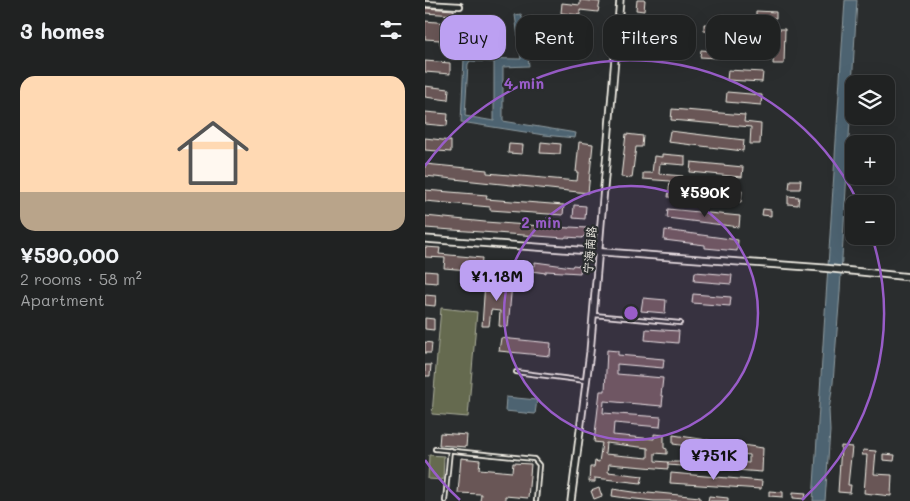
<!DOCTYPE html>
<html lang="en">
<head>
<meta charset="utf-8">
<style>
	body { margin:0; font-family:Mali,"LXGW WenKai TC",sans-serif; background:#2d2f2f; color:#f1f3f6; height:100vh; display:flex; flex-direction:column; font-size:19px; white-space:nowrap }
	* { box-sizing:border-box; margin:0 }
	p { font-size:16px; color:#a2a4a5 }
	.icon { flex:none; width:28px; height:28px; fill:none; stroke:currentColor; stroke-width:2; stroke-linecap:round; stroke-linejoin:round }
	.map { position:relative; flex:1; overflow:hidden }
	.side { display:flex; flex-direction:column; background:#202222; width:425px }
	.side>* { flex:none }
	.top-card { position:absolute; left:15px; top:15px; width:395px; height:45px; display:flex; gap:10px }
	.tools { position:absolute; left:420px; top:75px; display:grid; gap:10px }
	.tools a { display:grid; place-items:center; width:50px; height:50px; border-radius:10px; background:#202222; box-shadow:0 5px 20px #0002,0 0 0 1px #3d3f40; font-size:25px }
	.price { position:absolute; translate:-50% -42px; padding:0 11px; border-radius:10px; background:#bca0f2; color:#111; font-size:16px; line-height:32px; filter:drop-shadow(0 1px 2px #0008) }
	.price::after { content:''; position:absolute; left:50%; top:30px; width:15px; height:11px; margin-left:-8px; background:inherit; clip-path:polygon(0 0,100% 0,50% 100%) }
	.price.active { background:#222; color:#fff }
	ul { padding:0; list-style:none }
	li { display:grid; align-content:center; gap:10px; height:265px; padding:0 20px }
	li span { display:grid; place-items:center; height:155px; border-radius:15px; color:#555 }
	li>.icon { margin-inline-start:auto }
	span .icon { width:90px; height:90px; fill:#fffc; stroke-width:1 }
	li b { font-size:21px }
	h2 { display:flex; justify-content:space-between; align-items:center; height:60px; padding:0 20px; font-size:21px }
	.chip { padding:0 18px; border-radius:15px; background:#202222; box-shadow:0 5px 20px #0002,0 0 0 1px #3d3f40; font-size:18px; line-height:45px }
	.chip.active { background:#bca0f2; color:#111 }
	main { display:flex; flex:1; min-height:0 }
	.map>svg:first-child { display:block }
	.green { fill:#656b50; stroke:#acae9c }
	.water { fill:#4d6471; stroke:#909ca1; fill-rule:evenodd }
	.building { fill:#695756; stroke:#f4f1e8; fill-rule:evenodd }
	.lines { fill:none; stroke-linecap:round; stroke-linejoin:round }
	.service-casing { stroke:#f4f1e8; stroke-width:6 }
	.minor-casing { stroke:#f4f1e8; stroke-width:8 }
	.tertiary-casing { stroke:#f4f1e8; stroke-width:9 }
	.service { stroke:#2a2d2e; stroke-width:2.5 }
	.minor { stroke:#2a2d2e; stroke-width:4.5 }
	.tertiary { stroke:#2a2d2e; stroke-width:5.5 }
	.ring { fill:none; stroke:#995dc9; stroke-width:2.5 }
	.labels { text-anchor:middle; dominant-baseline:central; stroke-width:4.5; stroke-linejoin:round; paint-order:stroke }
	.street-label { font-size:12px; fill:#f4f1e8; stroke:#2a2d2e }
	.centre { fill:#995dc9; stroke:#2a2d2e; stroke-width:2.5 }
	.ring-label { font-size:15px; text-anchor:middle; font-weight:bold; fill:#995dc9; stroke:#2a2d2e; stroke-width:4.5; stroke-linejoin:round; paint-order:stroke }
</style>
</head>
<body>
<main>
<section class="side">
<h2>3 homes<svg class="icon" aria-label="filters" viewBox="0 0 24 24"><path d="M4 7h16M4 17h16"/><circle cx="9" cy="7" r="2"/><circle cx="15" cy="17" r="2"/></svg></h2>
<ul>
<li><span style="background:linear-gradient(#ffd9b3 75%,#b9a48a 0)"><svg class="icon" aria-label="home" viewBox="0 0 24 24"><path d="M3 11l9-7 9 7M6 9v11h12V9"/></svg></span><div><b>¥590,000</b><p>2 rooms · 58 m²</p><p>Apartment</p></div></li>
</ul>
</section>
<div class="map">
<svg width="485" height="501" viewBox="0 0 485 501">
	<rect width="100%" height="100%" fill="#2a2d2e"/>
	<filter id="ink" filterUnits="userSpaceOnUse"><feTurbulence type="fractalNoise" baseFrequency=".02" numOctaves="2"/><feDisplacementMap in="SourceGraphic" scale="10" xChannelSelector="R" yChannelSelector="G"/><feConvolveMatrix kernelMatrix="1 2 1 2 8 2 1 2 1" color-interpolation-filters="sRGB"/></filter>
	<g filter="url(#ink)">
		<g class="green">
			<polygon points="16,308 52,312 43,417 7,414"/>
			<polygon points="4,455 19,456 18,480 3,479"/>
		</g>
		<g class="water">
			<polygon points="420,0 432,0 415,292 408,383 404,410 405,431 400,501 388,501"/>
			<path d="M 96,14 L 100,27 L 104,66 L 78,67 L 78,121 L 151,133 L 150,138 L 119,135 L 36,122 L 39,58 L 96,59 L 90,15 ZM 45,61 L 69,62 L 69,121 L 40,116 L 43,64 Z"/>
			<polygon points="81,397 112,400 110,414 80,411"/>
		</g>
		<g class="building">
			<polygon points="155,0 175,2 173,12 155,10 155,15 136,13 137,3 155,5"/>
			<polygon points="212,0 220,0 219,11 211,10"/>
			<polygon points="0,8 29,10 29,15 0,13"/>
			<polygon points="331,11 351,12 351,18 331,17"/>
			<polygon points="0,21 23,23 22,36 33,36 33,41 26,40 25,50 19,50 19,44 15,44 15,40 0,39"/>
			<polygon points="279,24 295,25 295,32 279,31"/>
			<polygon points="350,29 360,29 359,64 348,64"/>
			<polygon points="301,48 340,50 340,59 292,56 292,58 275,57 276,50 301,52"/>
			<polygon points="0,61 25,63 25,74 0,72"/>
			<polygon points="303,70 338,72 337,82 302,80"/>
			<polygon points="0,86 24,89 23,100 0,97"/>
			<polygon points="302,92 337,95 336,105 301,102"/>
			<polygon points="247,109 320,115 319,122 336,124 335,144 325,144 326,127 246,120"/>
			<polygon points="0,112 23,114 22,126 0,124"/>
			<polygon points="245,131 319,140 318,151 243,142"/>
			<polygon points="201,134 218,136 217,147 211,147 207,178 196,177"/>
			<polygon points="0,138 26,141 26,152 0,150"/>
			<polygon points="116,142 136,144 135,154 115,153"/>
			<polygon points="154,142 168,144 163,193 0,176 0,164 62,170 62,173 152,181 153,172 151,172"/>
			<polygon points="84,144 98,145 97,154 83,153"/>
			<polygon points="237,154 260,156 260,165 235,163 234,174 258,176 257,189 282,192 282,188 317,191 316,202 278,198 278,201 243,197 245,181 218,179 218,173 227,173 229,156 237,157"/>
			<polygon points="266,162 318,167 317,177 265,172"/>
			<polygon points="365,180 376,180 375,189 364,189"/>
			<polygon points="0,190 62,195 61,199 139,205 138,215 65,210 65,207 0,201"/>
			<polygon points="363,196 374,197 373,205 363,204"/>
			<polygon points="149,205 161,206 160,219 148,218"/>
			<polygon points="243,209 315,216 314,227 242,218"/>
			<polygon points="338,209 346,210 346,216 337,215"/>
			<polygon points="0,216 60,222 145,228 145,227 162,228 161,234 157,238 140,237 140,238 0,228"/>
			<polygon points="240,230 313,240 312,251 280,248 280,245 239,240"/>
			<polygon points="0,247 15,248 14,254 57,258 56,271 19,268 20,258 0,257"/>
			<polygon points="110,262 147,267 148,265 156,266 155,273 121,271 121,273 98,270 98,265 110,266"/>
			<polygon points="0,271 12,272 12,283 0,282"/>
			<polygon points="270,272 307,275 306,284 269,281"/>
			<polygon points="60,282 87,284 83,327 74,326 75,311 66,310 64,326 57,326"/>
			<polygon points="268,294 306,297 305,306 267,303"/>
			<polygon points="0,295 11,296 10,306 0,305"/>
			<polygon points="218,298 241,300 240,313 216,311"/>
			<polygon points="0,318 9,319 9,330 0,329"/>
			<polygon points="221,329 254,331 253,343 220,340"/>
			<polygon points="76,338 126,343 125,356 74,351"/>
			<polygon points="0,342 7,343 6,353 0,353"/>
			<path d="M 182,350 L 193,351 L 193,355 L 239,359 L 238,368 L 192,364 L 192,374 L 238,378 L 236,396 L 238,396 L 237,406 L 179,401 L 178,413 L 236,417 L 235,427 L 189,423 L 188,435 L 229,439 L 229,434 L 239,435 L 239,448 L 242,449 L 242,454 L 230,453 L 230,461 L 243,462 L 243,469 L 184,464 L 183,472 L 218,476 L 216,483 L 170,478 L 170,482 L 164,482 L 165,467 L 169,467 L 170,461 L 174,462 L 177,443 L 169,442 L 175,391 L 180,391 ZM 181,443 L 223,448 L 223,458 L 180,454 Z"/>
			<polygon points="0,365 6,365 5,376 0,376"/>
			<polygon points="15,433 42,435 41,447 14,445"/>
			<polygon points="248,435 338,448 337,472 243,465 243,462 264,462 264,458 324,463 324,455 248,444"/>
			<polygon points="416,446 427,447 423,485 426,485 425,493 413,492"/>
			<polygon points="438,450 451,451 449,474 467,475 466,496 439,493 442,455 437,455"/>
			<polygon points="458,454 470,455 469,461 458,460"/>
			<polygon points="36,458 55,460 54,469 87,472 88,463 106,464 103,498 80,496 80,501 55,501 56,494 33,493"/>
			<polygon points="246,473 337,481 336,489 245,483"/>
			<polygon points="174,488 177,496 169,499 166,491"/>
			<polygon points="188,489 222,494 223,492 275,497 275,501 229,501 201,498 187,496"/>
			<polygon points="344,491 358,492 358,497 344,496"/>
			<polygon points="368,492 381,493 380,499 368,498"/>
			<polygon points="284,496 303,498 303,501 283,501"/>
		</g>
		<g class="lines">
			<defs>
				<g id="service">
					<polyline points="169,315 255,323"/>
					<polyline points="91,372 161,381"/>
					<polyline points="10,449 109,459 114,465 111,501"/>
					<polyline points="20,501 25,450"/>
				</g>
				<polyline id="minor" points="0,4 35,6"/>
				<g id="tertiary">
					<polyline points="0,239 398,268 485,277"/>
					<polyline points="146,501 165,352 195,0"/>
				</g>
			</defs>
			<use href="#service" class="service-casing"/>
			<use href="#minor" class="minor-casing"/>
			<use href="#tertiary" class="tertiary-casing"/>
			<use href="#service" class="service"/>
			<use href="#minor" class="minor"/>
			<use href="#tertiary" class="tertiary"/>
		</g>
	</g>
	<circle cx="206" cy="313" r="127" fill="#995dc9" fill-opacity=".12"/>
	<g class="ring">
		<circle cx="206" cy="313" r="127"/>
		<path d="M35 500A253 253 0 0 1 0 460M0 166A253 253 0 0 1 433 202M447 237A253 253 0 0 1 377 500"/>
	</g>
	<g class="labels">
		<g class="street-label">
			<text transform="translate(164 250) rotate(-85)">宁海南路</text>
		</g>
	</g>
	<circle cx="206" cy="313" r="8" class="centre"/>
	<g class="ring-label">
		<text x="99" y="89">4 min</text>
		<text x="116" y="228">2 min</text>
	</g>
</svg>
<div class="tools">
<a><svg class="icon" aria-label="layers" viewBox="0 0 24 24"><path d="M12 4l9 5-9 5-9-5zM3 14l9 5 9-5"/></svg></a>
<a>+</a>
<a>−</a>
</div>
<b class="price active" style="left:280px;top:218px">¥590K</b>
<b class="price" style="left:72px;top:302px">¥1.18M</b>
<b class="price" style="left:289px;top:481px">¥751K</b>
<div class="top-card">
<a class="chip active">Buy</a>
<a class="chip">Rent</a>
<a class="chip">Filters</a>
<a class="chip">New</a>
</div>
</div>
</main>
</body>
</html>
